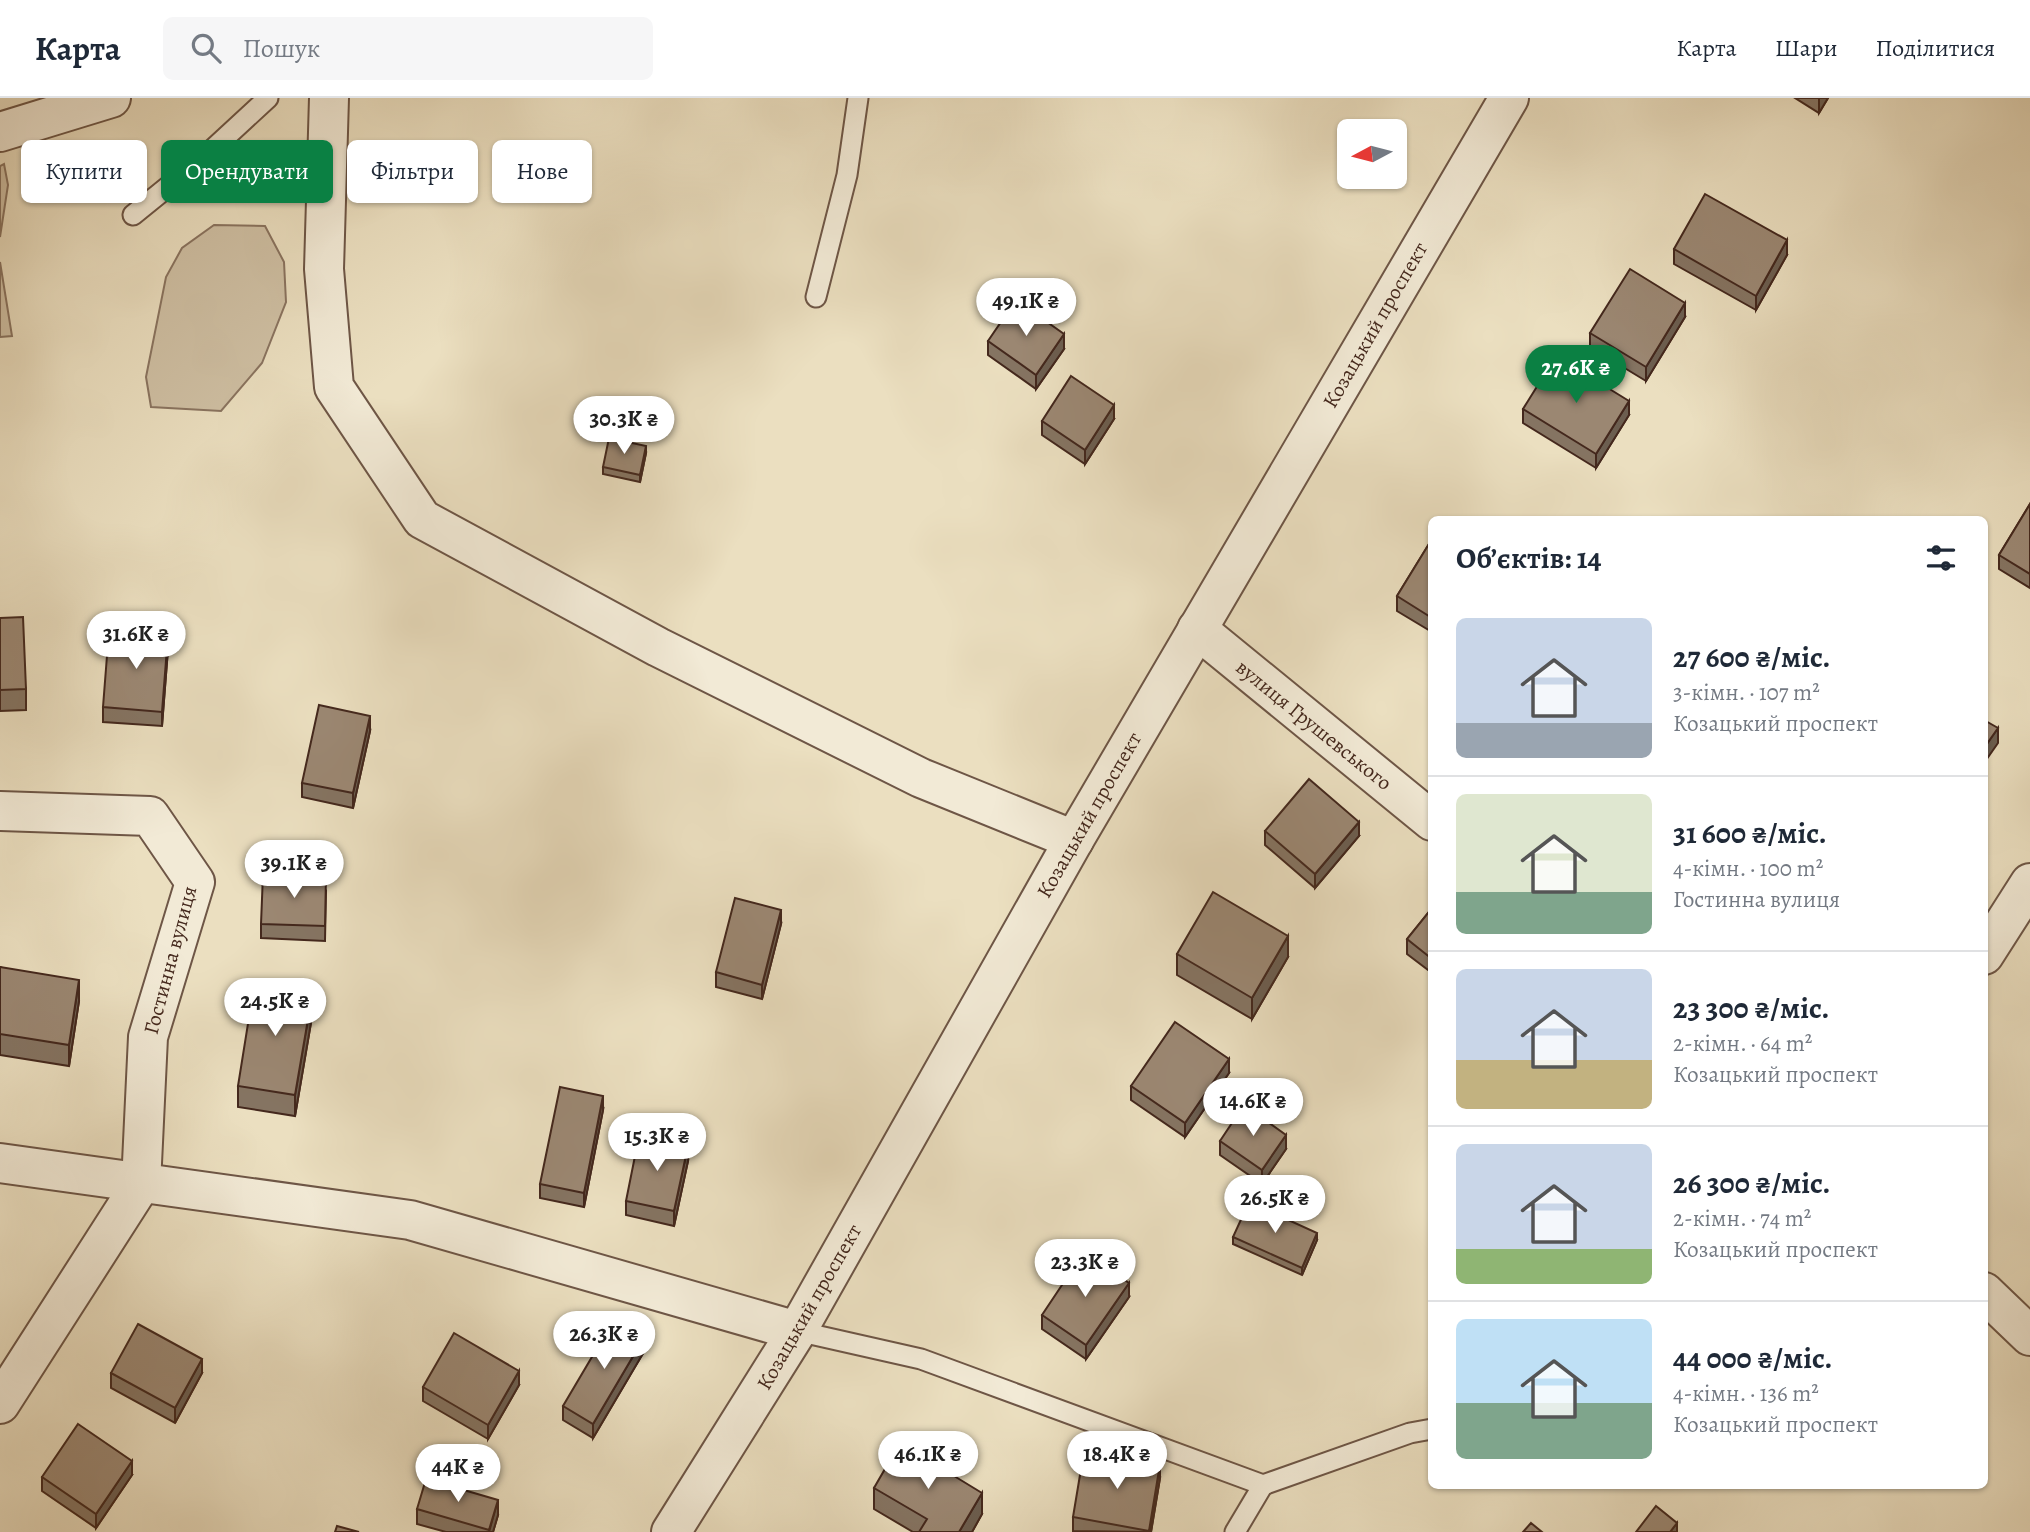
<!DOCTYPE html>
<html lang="uk">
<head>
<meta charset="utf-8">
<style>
	body { margin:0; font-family:Alegreya,serif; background:#f6f6f7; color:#1f2937; height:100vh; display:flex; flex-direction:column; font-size:26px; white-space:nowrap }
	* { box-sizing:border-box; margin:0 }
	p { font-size:23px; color:#747a83 }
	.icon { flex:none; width:38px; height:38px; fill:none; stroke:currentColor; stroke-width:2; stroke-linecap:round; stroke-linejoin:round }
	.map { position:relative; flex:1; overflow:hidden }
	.panel { position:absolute; left:1428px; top:418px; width:560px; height:973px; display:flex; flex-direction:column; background:#fff; border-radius:10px; box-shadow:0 2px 5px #0004 }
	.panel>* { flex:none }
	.guide { position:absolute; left:21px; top:42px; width:665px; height:63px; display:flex; gap:14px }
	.needle { width:46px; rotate:263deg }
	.buttons { position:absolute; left:1337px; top:21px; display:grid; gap:14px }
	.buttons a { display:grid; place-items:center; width:70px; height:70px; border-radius:10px; background:#fff; box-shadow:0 2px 5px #0004; font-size:35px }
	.price { position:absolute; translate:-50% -60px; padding:0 16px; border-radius:24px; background:#fff; color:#222; font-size:23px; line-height:46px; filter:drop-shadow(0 2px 4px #0008) }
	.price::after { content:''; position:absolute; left:50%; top:42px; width:21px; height:16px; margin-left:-10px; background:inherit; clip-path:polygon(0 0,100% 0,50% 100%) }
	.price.active { background:#0b8043; color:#fff }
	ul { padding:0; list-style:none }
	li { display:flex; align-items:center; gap:21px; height:175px; padding:0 28px }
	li+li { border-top:2px solid #e0e1e3 }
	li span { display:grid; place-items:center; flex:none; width:196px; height:140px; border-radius:10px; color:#555 }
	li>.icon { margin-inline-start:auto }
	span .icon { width:84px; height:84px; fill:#fffc; stroke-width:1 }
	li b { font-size:30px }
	h2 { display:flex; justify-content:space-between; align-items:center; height:84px; padding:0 28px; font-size:30px }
	.chip { padding:0 24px; border-radius:10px; background:#fff; box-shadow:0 2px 5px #0004; font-size:24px; line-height:63px }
	.chip.active { background:#0b8043; color:#fff }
	header { display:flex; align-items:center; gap:42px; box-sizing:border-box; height:98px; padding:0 35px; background:#fff; border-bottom:2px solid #e0e1e3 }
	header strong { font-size:33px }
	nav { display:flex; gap:38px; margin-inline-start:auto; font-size:24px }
	.search { width:490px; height:63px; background:#f6f6f7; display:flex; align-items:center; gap:18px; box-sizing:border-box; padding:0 24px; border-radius:10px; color:#747a83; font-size:26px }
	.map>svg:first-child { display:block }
	.green { fill:#cfc0a4; stroke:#8a7460; stroke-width:2 }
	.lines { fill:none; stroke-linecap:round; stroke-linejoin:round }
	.service-casing { stroke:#6e5646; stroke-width:23 }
	.minor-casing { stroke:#6e5646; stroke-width:42 }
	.service { stroke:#f2ead6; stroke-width:19 }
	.minor { stroke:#f2ead6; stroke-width:38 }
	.wall { fill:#857462; stroke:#44281d; stroke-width:2 }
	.shaded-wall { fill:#6c5e50; stroke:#44281d; stroke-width:2 }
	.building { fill:#9b8772; stroke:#44281d; stroke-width:2 }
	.labels { text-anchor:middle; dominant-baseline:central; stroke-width:7; stroke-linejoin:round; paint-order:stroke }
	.street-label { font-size:21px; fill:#44281d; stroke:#f2ead6 }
</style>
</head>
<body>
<header>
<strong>Карта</strong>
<div class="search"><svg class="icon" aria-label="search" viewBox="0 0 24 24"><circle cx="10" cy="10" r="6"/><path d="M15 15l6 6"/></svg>Пошук</div>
<nav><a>Карта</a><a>Шари</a><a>Поділитися</a></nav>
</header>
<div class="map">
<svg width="2030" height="1434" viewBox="0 0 2030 1434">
	<rect width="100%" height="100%" fill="#ebdfc0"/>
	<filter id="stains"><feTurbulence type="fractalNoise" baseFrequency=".00286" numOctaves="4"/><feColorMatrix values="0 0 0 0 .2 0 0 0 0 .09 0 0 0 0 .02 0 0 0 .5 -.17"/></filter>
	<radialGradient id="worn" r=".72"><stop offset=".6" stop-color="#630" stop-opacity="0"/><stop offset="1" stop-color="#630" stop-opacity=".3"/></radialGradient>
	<g class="green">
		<polygon points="4,66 8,87 0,139 0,68"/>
		<polygon points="214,127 265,128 284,164 286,204 262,265 221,313 151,309 146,279 166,179 182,150"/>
		<polygon points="0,164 12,238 0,239"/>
	</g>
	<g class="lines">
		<defs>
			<g id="service">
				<polyline points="133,117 202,61 268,0"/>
				<polyline points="816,199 847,77 858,0"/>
				<polyline points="797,1233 921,1261 1263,1387 1410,1335 1432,1331"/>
				<polyline points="1235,1434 1263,1387"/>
			</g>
			<g id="minor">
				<polyline points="329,0 324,171 334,289 422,421 658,549 921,680 1074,742"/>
				<polyline points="0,34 111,0"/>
				<polyline points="1197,531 1432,723"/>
				<polyline points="0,713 150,718 195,784 148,939 141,1086 0,1306"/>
				<polyline points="1984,857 2030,785"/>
				<polyline points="0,1065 410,1122 797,1233"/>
				<polyline points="1984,1194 2030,1238"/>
				<polyline points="671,1434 797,1233 1074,742 1509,0"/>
			</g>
		</defs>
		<use href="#service" class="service-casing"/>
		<use href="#minor" class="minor-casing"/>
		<use href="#service" class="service"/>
		<use href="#minor" class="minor"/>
	</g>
	<g class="wall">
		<polygon points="1795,0 1828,0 1819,15"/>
		<polygon points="1674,151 1787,157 1756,212 1674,166"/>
		<polygon points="1685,219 1646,283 1590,249 1590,235"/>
		<polygon points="988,243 1064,251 1036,291 988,257"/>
		<polygon points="1523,311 1629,317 1596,370 1523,325"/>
		<polygon points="1114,321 1085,366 1042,337 1042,323"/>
		<polygon points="646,355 640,384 603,376 603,369"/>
		<polygon points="2030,406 2030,490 1999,471 1999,457"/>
		<polygon points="1432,441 1432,534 1397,513 1397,498"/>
		<polygon points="0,520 26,591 26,612 0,613"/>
		<polygon points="168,551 162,628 103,624 103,609"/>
		<polygon points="370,633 353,710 302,699 302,685"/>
		<polygon points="1265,733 1359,738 1315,790 1265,747"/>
		<polygon points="326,793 325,843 261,840 261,826"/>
		<polygon points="1432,810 1432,875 1407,856 1407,841"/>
		<polygon points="781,826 762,901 716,889 716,874"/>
		<polygon points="1177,856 1288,859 1252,921 1177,877"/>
		<polygon points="0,869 79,903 69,968 0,957"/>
		<polygon points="313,913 295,1018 238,1009 238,988"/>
		<polygon points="1229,975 1185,1039 1131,1002 1131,988"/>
		<polygon points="603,1012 584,1109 540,1100 540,1086"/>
		<polygon points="1220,1043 1286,1051 1262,1086 1220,1057"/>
		<polygon points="688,1063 674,1128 626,1117 626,1103"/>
		<polygon points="1233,1139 1317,1142 1302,1177 1233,1146"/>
		<polygon points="1129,1199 1086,1261 1042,1231 1042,1217"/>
		<polygon points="645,1252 593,1340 563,1322 563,1308"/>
		<polygon points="111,1275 202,1275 175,1325 111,1290"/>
		<polygon points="519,1287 488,1341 423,1303 423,1289"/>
		<polygon points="132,1377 96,1430 42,1393 42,1379"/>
		<polygon points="1160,1380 1151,1434 1073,1433 1073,1419"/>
		<polygon points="874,1390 982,1416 972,1434 913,1434 874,1411"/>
		<polygon points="417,1411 498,1417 493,1434 446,1434 417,1426"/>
	</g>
	<g class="shaded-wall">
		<polygon points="1819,0 1828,0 1819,15"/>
		<polygon points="1787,142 1787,157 1756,212 1756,198"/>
		<polygon points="1685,205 1685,219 1646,283 1646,269"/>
		<polygon points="1064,236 1064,251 1036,291 1036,277"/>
		<polygon points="1629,303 1629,317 1596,370 1596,356"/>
		<polygon points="1114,307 1114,321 1085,366 1085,352"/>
		<polygon points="646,348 646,355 640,384 640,377"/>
		<polygon points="168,537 168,551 162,628 162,614"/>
		<polygon points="370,618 370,633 353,710 353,695"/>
		<polygon points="1998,630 1998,645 1984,665 1984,650"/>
		<polygon points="1359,724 1359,738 1315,790 1315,776"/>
		<polygon points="781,812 781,826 762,901 762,887"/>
		<polygon points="1288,838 1288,859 1252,921 1252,900"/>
		<polygon points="79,882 79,903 69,968 69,947"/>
		<polygon points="313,892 313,913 295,1018 295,997"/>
		<polygon points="1229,961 1229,975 1185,1039 1185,1025"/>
		<polygon points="603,998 603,1012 584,1109 584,1095"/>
		<polygon points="1286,1037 1286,1051 1262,1086 1262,1072"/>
		<polygon points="688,1048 688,1063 674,1128 674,1113"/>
		<polygon points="1317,1135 1317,1142 1302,1177 1302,1170"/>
		<polygon points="1129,1185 1129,1199 1086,1261 1086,1247"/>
		<polygon points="645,1238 645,1252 593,1340 593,1326"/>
		<polygon points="202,1261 202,1275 175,1325 175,1310"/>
		<polygon points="519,1273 519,1287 488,1341 488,1327"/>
		<polygon points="132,1363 132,1377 96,1430 96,1416"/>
		<polygon points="1160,1366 1160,1380 1151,1434 1149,1434"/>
		<polygon points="982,1395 982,1416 972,1434 959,1434"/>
		<polygon points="498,1402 498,1417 493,1434 489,1434"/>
		<polygon points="1677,1425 1677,1434 1670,1434"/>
	</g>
	<g class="building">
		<polygon points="1705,96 1787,142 1756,198 1674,151"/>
		<polygon points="1630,171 1685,205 1646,269 1590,235"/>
		<polygon points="1016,202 1064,236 1036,277 988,243"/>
		<polygon points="1556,258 1629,303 1596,356 1523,311"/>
		<polygon points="1071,278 1114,307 1085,352 1042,323"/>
		<polygon points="609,340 646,348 640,377 603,369"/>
		<polygon points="2030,406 2030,476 1999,457"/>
		<polygon points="1432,441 1432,520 1397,498"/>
		<polygon points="23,519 26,591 0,592 0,520"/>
		<polygon points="109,532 168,537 162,614 103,609"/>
		<polygon points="319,607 370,618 353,695 302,685"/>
		<polygon points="1984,622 1998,630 1984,650"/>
		<polygon points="1309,681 1359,724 1315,776 1265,733"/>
		<polygon points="263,776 326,778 325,828 261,826"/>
		<polygon points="1213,794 1288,838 1252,900 1177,856"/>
		<polygon points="735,800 781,812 762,887 716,874"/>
		<polygon points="1432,810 1432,861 1407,841"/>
		<polygon points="0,869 79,882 69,947 0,936"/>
		<polygon points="255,882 313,892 295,997 238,988"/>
		<polygon points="1175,924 1229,961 1185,1025 1131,988"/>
		<polygon points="560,989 603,998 584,1095 540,1086"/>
		<polygon points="1244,1007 1286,1037 1262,1072 1220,1043"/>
		<polygon points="639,1038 688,1048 674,1113 626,1103"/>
		<polygon points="1249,1104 1317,1135 1302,1170 1233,1139"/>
		<polygon points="1084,1154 1129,1185 1086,1247 1042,1217"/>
		<polygon points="615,1220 645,1238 593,1326 563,1308"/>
		<polygon points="138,1226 202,1261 175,1310 111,1275"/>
		<polygon points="454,1235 519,1273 488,1327 423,1289"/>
		<polygon points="78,1326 132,1363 96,1416 42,1379"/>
		<polygon points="900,1345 982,1395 959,1434 919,1434 927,1421 874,1390"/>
		<polygon points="1084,1353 1160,1366 1149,1433 1073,1419"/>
		<polygon points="426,1381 498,1402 489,1432 417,1411"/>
		<polygon points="1656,1408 1677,1425 1670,1434 1636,1434"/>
		<polygon points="1531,1425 1542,1434 1523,1434"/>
		<polygon points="337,1428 359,1434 335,1434"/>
	</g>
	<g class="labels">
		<g class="street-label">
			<text transform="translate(1375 227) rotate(-60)">Козацький проспект</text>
			<text transform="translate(1314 627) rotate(39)">вулиця Грушевського</text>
			<text transform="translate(1089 717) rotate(-60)">Козацький проспект</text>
			<text transform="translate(170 862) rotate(-75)">Гостинна вулиця</text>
			<text transform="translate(809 1209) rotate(-60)">Козацький проспект</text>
		</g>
	</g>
	<rect width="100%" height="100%" filter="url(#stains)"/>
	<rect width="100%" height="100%" fill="url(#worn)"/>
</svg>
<div class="buttons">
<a><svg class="needle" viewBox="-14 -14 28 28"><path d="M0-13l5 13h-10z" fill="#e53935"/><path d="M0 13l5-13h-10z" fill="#747a83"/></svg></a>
</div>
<b class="price" style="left:1026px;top:240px">49.1K ₴</b>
<b class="price active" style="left:1576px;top:307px">27.6K ₴</b>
<b class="price" style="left:624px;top:358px">30.3K ₴</b>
<b class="price" style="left:136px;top:573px">31.6K ₴</b>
<b class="price" style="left:294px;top:802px">39.1K ₴</b>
<b class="price" style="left:275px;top:940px">24.5K ₴</b>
<b class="price" style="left:1253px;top:1040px">14.6K ₴</b>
<b class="price" style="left:657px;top:1075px">15.3K ₴</b>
<b class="price" style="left:1275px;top:1137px">26.5K ₴</b>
<b class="price" style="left:1085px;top:1201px">23.3K ₴</b>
<b class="price" style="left:604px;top:1273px">26.3K ₴</b>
<b class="price" style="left:928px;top:1393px">46.1K ₴</b>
<b class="price" style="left:1117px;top:1393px">18.4K ₴</b>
<b class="price" style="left:458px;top:1406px">44K ₴</b>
<div class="guide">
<a class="chip">Купити</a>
<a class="chip active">Орендувати</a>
<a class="chip">Фільтри</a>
<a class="chip">Нове</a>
</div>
<section class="panel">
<h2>Об’єктів: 14<svg class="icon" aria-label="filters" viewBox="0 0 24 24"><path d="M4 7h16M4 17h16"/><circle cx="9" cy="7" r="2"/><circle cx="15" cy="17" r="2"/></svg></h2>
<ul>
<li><span style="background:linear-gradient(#c9d6e8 75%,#9aa5b1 0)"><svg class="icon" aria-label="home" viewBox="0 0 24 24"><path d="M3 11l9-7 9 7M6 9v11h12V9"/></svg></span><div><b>27 600 ₴/міс.</b><p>3-кімн. · 107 m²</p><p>Козацький проспект</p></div></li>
<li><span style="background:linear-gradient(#dfe7d0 70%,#7fa58c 0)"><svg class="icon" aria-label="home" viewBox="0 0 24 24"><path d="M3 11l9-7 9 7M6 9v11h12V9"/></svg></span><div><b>31 600 ₴/міс.</b><p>4-кімн. · 100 m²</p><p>Гостинна вулиця</p></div></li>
<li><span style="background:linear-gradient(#c9d6e8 65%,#c2b280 0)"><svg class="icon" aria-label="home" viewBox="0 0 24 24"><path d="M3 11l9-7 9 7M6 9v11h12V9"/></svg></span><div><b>23 300 ₴/міс.</b><p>2-кімн. · 64 m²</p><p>Козацький проспект</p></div></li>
<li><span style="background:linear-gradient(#c9d6e8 75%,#8fb573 0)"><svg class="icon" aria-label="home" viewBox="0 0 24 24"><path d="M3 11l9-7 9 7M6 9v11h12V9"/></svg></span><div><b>26 300 ₴/міс.</b><p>2-кімн. · 74 m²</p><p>Козацький проспект</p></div></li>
<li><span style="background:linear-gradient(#bfe0f5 60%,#7fa58c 0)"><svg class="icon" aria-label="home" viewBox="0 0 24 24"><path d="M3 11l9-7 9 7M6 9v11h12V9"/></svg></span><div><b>44 000 ₴/міс.</b><p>4-кімн. · 136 m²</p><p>Козацький проспект</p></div></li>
</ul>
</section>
</div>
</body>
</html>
